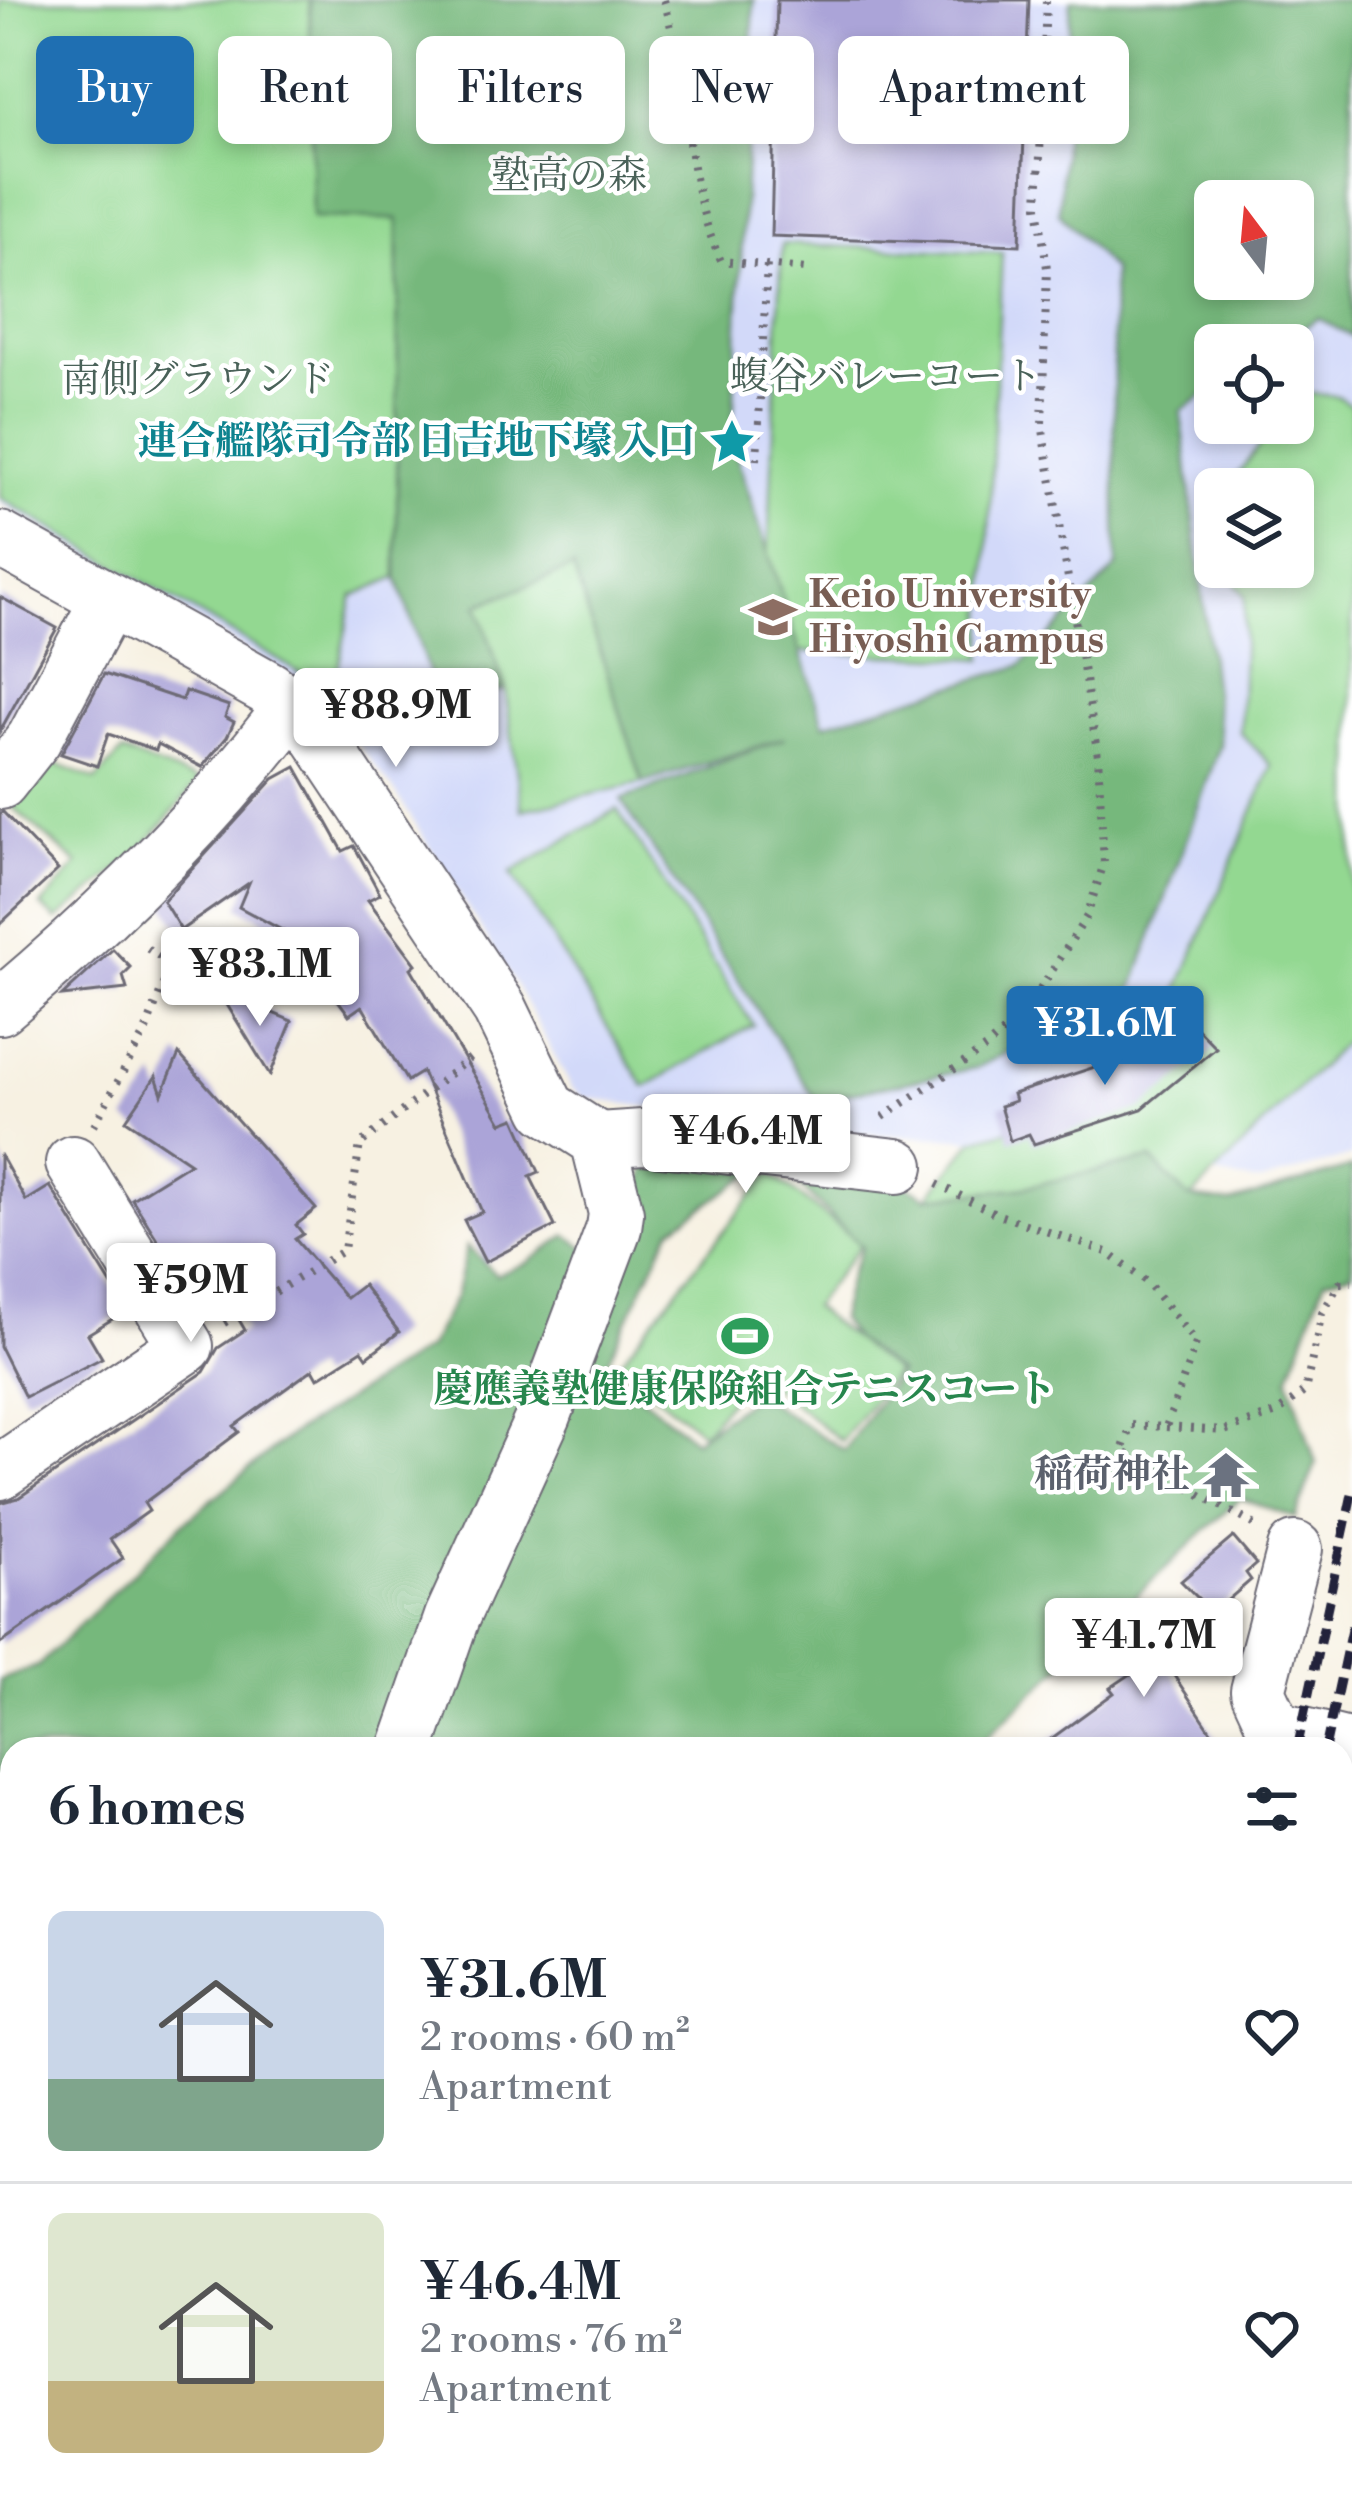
<!DOCTYPE html>
<html lang="en">
<head>
<meta charset="utf-8">
<style>
	body { margin:0; font-family:"Libre Bodoni","Noto Serif JP",serif; background:#f2f2f3; color:#1f2937; height:100vh; display:flex; flex-direction:column; font-size:45px; white-space:nowrap }
	* { box-sizing:border-box; margin:0 }
	p { font-size:39px; color:#747a83 }
	.icon { flex:none; width:66px; height:66px; fill:none; stroke:currentColor; stroke-width:2; stroke-linecap:round; stroke-linejoin:round }
	.map { position:relative; flex:1; overflow:hidden }
	.drawer { position:absolute; left:0px; top:1737px; width:1353px; height:768px; display:flex; flex-direction:column; background:#fff; border-radius:36px 36px 0 0; box-shadow:0 6px 18px #0003 }
	.drawer>* { flex:none }
	.hud { position:absolute; left:36px; top:36px; width:1281px; height:108px; display:flex; gap:24px }
	.needle { width:78px; rotate:344deg }
	.fabs { position:absolute; left:1194px; top:180px; display:grid; gap:24px }
	.fabs a { display:grid; place-items:center; width:120px; height:120px; border-radius:18px; background:#fff; box-shadow:0 6px 18px #0003; font-size:60px }
	.price { position:absolute; translate:-50% -102px; padding:0 27px; border-radius:12px; background:#fff; color:#222; font-size:39px; line-height:78px; filter:drop-shadow(0 3px 6px #0008) }
	.price::after { content:''; position:absolute; left:50%; top:72px; width:36px; height:27px; margin-left:-18px; background:inherit; clip-path:polygon(0 0,100% 0,50% 100%) }
	.price.selected { background:#1f6fb2; color:#fff }
	ul { padding:0; list-style:none }
	li { display:flex; align-items:center; gap:36px; height:300px; padding:0 48px }
	li+li { border-top:3px solid #e0e1e3 }
	li span { display:grid; place-items:center; flex:none; width:336px; height:240px; border-radius:18px; color:#555 }
	li>.icon { margin-inline-start:auto }
	span .icon { width:144px; height:144px; fill:#fffc; stroke-width:1 }
	li b { font-size:51px }
	h2 { display:flex; justify-content:space-between; align-items:center; height:144px; padding:0 48px; font-size:51px }
	.pill { padding:0 42px; border-radius:18px; background:#fff; box-shadow:0 6px 18px #0003; font-size:42px; line-height:108px }
	.pill.selected { background:#1f6fb2; color:#fff }
	.map>svg:first-child { display:block }
	.built { fill:#d2d9f9; fill-rule:evenodd }
	.green { fill:#93d891; stroke:#5a7d66; stroke-width:3 }
	.forest { fill:#76b87b; stroke:#4c6d5b; stroke-width:3; fill-rule:evenodd }
	.building { fill:#aba4d8 }
	.lines { fill:none; stroke-linecap:round; stroke-linejoin:round }
	.minor-casing { stroke:#6d6a75; stroke-width:58 }
	.path { stroke:#6d6a75; stroke-width:8; stroke-dasharray:3 9; stroke-linecap:butt }
	.minor { stroke:#fff; stroke-width:54 }
	.rail { stroke:#22223b; stroke-width:9; stroke-dasharray:18 9; stroke-linecap:butt }
	.labels { text-anchor:middle; dominant-baseline:central; stroke-width:9; stroke-linejoin:round; paint-order:stroke }
	.park-label { font-size:39px; fill:#4a6259; stroke:#fff }
	.culture-label { font-size:39px; font-weight:bold; fill:#0d838f; stroke:#fff; text-anchor:end }
	.education-label { font-size:39px; font-weight:bold; fill:#785e54; stroke:#fff; text-anchor:start }
	.leisure-label { font-size:39px; font-weight:bold; fill:#27864d; stroke:#fff }
	.worship-label { font-size:39px; font-weight:bold; fill:#5b616d; stroke:#fff; text-anchor:end }
</style>
</head>
<body>
<div class="map">
<svg width="1352" height="2505" viewBox="0 0 1352 2505">
	<rect width="100%" height="100%" fill="#fff"/>
	<filter id="ink" filterUnits="userSpaceOnUse"><feTurbulence type="fractalNoise" baseFrequency=".00833" numOctaves="2"/><feDisplacementMap in="SourceGraphic" scale="24" xChannelSelector="R" yChannelSelector="G"/><feConvolveMatrix kernelMatrix="1 2 1 2 8 2 1 2 1" color-interpolation-filters="sRGB"/></filter>
	<filter id="wash" filterUnits="userSpaceOnUse"><feTurbulence type="fractalNoise" baseFrequency=".004" numOctaves="4" result="noise"/><feDisplacementMap in="SourceGraphic" scale="48" xChannelSelector="R" yChannelSelector="G"/><feGaussianBlur stdDeviation="2.7" result="paint"/><feColorMatrix in="noise" values="0 0 0 0 0 0 0 0 0 0 0 0 0 0 0 0 0 1.4 0 .05"/><feComposite in="paint" operator="in"/></filter>
	<g filter="url(#wash)">
		<rect width="100%" height="100%" fill="#f7f1e2"/>
		<path class="built" d="M 0,0 L 1352,0 L 1352,1156 L 1260,1182 L 959,1138 L 799,1131 L 583,1097 L 572,1088 L 518,988 L 396,793 L 318,693 L 0,503 ZM 1215,201 L 1293,201 L 1293,279 L 1215,279 ZM 1215,345 L 1293,345 L 1293,423 L 1215,423 ZM 1215,489 L 1293,489 L 1293,567 L 1215,567 Z"/>
		<g class="green">
			<polygon points="0,0 310,0 313,217 398,218 397,577 353,596 333,692 0,498"/>
			<polygon points="782,244 1002,253 983,659 764,650"/>
			<polygon points="1299,393 1337,396 1352,406 1352,1034 1174,1216 1020,1188 928,1197 973,1140 1091,1107 1159,1036 1272,766 1240,732 1245,596 1224,567 1293,567 1293,489 1226,489 1263,441 1293,423"/>
			<polygon points="573,567 643,783 522,810 505,689 478,605"/>
			<polygon points="122,752 199,781 137,855 57,920 41,906 78,864 12,807 42,758 96,780"/>
			<polygon points="617,809 753,1025 645,1087 511,873"/>
			<polygon points="770,1173 861,1244 812,1307 896,1372 841,1441 753,1371 703,1433 617,1365"/>
		</g>
		<g class="forest">
			<path d="M 310,0 L 754,0 L 732,442 L 824,724 L 1021,666 L 1117,567 L 1112,270 L 1059,213 L 1071,0 L 1352,0 L 1352,337 L 1318,318 L 1278,345 L 1215,345 L 1215,388 L 1181,411 L 1220,745 L 1133,989 L 976,1068 L 816,1100 L 621,800 L 785,738 L 643,783 L 573,568 L 478,605 L 505,689 L 441,710 L 397,577 L 398,219 L 312,218 ZM 1293,201 L 1293,279 L 1215,279 L 1215,201 Z"/>
			<polygon points="651,1148 766,1164 671,1229 605,1366 694,1440 756,1394 844,1450 899,1373 854,1339 839,1319 849,1276 862,1247 784,1170 897,1180 928,1197 1020,1188 1151,1159 1189,1198 1230,1203 1352,1167 1352,1272 1325,1279 1289,1378 1316,1464 1295,1518 1240,1498 974,1749 12,1749 12,2040 0,2035 0,1680 38,1666 181,1525 289,1436 428,1348 455,1297 467,1246 496,1275 527,1263 567,1235 620,1270"/>
			<polygon points="12,2377 12,2493 36,2493 23,2505 0,2505 0,2386"/>
		</g>
		<g id="blocks">
			<g class="building">
				<polygon points="777,0 1029,0 1020,245 771,236"/>
				<polygon points="0,597 57,628 0,731"/>
				<polygon points="104,674 182,700 185,691 229,706 225,717 234,722 227,737 202,767 158,744 156,750 108,734 97,766 61,754"/>
				<polygon points="296,767 343,851 354,846 358,853 380,894 368,900 416,964 411,968 502,1123 515,1118 539,1172 530,1176 555,1226 485,1262 464,1220 482,1212 422,1072 407,1081 362,1006 349,1015 313,967 328,955 239,907 249,883 181,930 163,901 274,779"/>
				<polygon points="3,812 58,870 0,924 0,813"/>
				<polygon points="113,949 131,968 123,976 127,989 62,996"/>
				<polygon points="218,990 292,1021 270,1075"/>
				<polygon points="1186,1017 1216,1048 1142,1109 1034,1144 1029,1134 1010,1141 1000,1106 1015,1101 1013,1094 1134,1054 1143,1056"/>
				<polygon points="179,1054 316,1209 296,1225 303,1234 295,1239 346,1298 363,1285 399,1332 367,1357 362,1350 318,1378 313,1369 234,1426 239,1432 144,1503 149,1511 110,1539 123,1558 0,1644 0,1503 18,1498 204,1372 218,1348 245,1330 225,1296 200,1308 132,1199 190,1163 126,1120 156,1076 162,1094"/>
				<polygon points="0,1154 26,1201 50,1186 127,1310 88,1334 102,1358 25,1397 0,1347"/>
				<polygon points="1233,1537 1256,1564 1246,1573 1251,1580 1213,1613 1181,1581"/>
				<polygon points="1169,1612 1198,1650 1171,1671 1223,1749 1037,1749 1114,1693 1110,1688 1131,1674 1112,1649"/>
			</g>
		</g>
	</g>
	<g filter="url(#ink)">
		<use href="#blocks" fill-opacity="0" stroke="#6d6a75" stroke-width="3"/>
		<g class="lines">
			<defs>
				<g id="minor">
					<polyline points="0,539 268,688 307,719 500,1009 548,1108 598,1140 616,1213 614,1228 544,1415 452,1617 406,1749"/>
					<polyline points="0,782 34,739 108,600"/>
					<path d="M 0,1007 C 107,917 209,817 293,705"/>
					<polyline points="598,1140 643,1137 897,1166"/>
					<polyline points="0,1472 186,1346 73,1163"/>
					<polyline points="1295,1549 1258,1691 1275,1728 1352,1747"/>
					<polyline points="1341,1870 1352,1823"/>
					<polyline points="1341,2247 1352,2239"/>
					<polyline points="1341,2293 1352,2309"/>
					<polyline points="572,2493 576,2505"/>
					<polyline points="411,2505 422,2493"/>
					<polyline points="844,2505 848,2493"/>
					<polyline points="976,2505 990,2493"/>
				</g>
			</defs>
			<use href="#minor" class="minor-casing"/>
			<g class="path">
				<path d="M 664,0 C 689,87 683,180 721,261 L 806,269"/>
				<polyline points="757,460 767,263"/>
				<polyline points="883,1117 987,1047 1025,1013 1087,916 1104,863 1098,756 1042,424 1047,268 1038,206 1046,0"/>
				<polyline points="94,1125 146,1030 171,964 142,945"/>
				<polyline points="937,1184 999,1215 1107,1252 1148,1283 1196,1343 1166,1427 1131,1425 1122,1451 1259,1527"/>
				<polyline points="224,1323 344,1250 360,1144 470,1058"/>
				<polyline points="1166,1427 1224,1431 1277,1413 1305,1391 1322,1313 1340,1283 1352,1283"/>
			</g>
			<use href="#minor" class="minor"/>
			<g class="rail">
				<polyline points="1297,1749 1352,1494"/>
				<polyline points="1325,1749 1352,1625"/>
				<polyline points="1133,2505 1136,2493"/>
				<polyline points="1162,2505 1164,2493"/>
			</g>
		</g>
	</g>
	<defs>
		<symbol id="sight-bare" viewBox="-9 -9 18 18"><path d="M0-6L1.8-2.2L6-1.7L2.9 1.2L3.7 5.4L0 3.3L-3.7 5.4L-2.9 1.2L-6-1.7L-1.8-2.2Z" fill="#0f9aa8" stroke="#fff" stroke-width="2.5" paint-order="stroke"/></symbol>
		<symbol id="university-bare" viewBox="-9 -9 18 18"><path d="M0-5L7-2L0 1L-7-2ZM-4 1L0 2.5L4 1V4Q0 6-4 4Z" fill="#8d6e63" stroke="#fff" stroke-width="2.5" paint-order="stroke"/></symbol>
		<symbol id="stadium-bare" viewBox="-9 -9 18 18"><path d="M0-5a6.5 5 0 1 0 0 10a6.5 5 0 1 0 0-10ZM-3.5-1.8h7v3.6h-7Z" fill="#2e9e5b" stroke="#fff" stroke-width="2.5" paint-order="stroke"/></symbol>
		<symbol id="temple-bare" viewBox="-9 -9 18 18"><path d="M0-6L5-2H3V0L6.5 2.5H4V6H1.5V3h-3V6H-4V2.5H-6.5L-3 0V-2H-5Z" fill="#6b7280" stroke="#fff" stroke-width="2.5" paint-order="stroke"/></symbol>
	</defs>
	<g fill-rule="evenodd">
		<use href="#sight-bare" x="699" y="409" width="66" height="66"/>
		<use href="#university-bare" x="740" y="584" width="66" height="66"/>
		<use href="#stadium-bare" x="712" y="1303" width="66" height="66"/>
		<use href="#temple-bare" x="1193" y="1442" width="66" height="66"/>
	</g>
	<g class="labels">
		<g class="park-label">
			<text x="569" y="176">塾高の森</text>
			<text x="886" y="377">蝮谷バレーコート</text>
			<text x="198" y="380">南側グラウンド</text>
		</g>
		<g class="culture-label">
			<text x="696" y="442">連合艦隊司令部 日吉地下壕 入口</text>
		</g>
		<g class="education-label">
			<text x="809" y="595">Keio University<tspan x="809" dy="45">Hiyoshi Campus</tspan></text>
		</g>
		<g class="leisure-label">
			<text x="745" y="1390">慶應義塾健康保険組合テニスコート</text>
		</g>
		<g class="worship-label">
			<text x="1190" y="1475">稲荷神社</text>
		</g>
	</g>
</svg>
<div class="fabs">
<a><svg class="needle" viewBox="-14 -14 28 28"><path d="M0-13l5 13h-10z" fill="#e53935"/><path d="M0 13l5-13h-10z" fill="#747a83"/></svg></a>
<a><svg class="icon" aria-label="locate" viewBox="0 0 24 24"><circle cx="12" cy="12" r="6"/><path d="M12 2v4M12 18v4M2 12h4M18 12h4"/></svg></a>
<a><svg class="icon" aria-label="layers" viewBox="0 0 24 24"><path d="M12 4l9 5-9 5-9-5zM3 14l9 5 9-5"/></svg></a>
</div>
<b class="price" style="left:396px;top:770px">¥88.9M</b>
<b class="price" style="left:260px;top:1029px">¥83.1M</b>
<b class="price selected" style="left:1105px;top:1088px">¥31.6M</b>
<b class="price" style="left:746px;top:1196px">¥46.4M</b>
<b class="price" style="left:191px;top:1345px">¥59M</b>
<b class="price" style="left:1144px;top:1700px">¥41.7M</b>
<div class="hud">
<a class="pill selected">Buy</a>
<a class="pill">Rent</a>
<a class="pill">Filters</a>
<a class="pill">New</a>
<a class="pill">Apartment</a>
</div>
<section class="drawer">
<h2>6 homes<svg class="icon" aria-label="filters" viewBox="0 0 24 24"><path d="M4 7h16M4 17h16"/><circle cx="9" cy="7" r="2"/><circle cx="15" cy="17" r="2"/></svg></h2>
<ul>
<li><span style="background:linear-gradient(#c9d6e8 70%,#7fa58c 0)"><svg class="icon" aria-label="home" viewBox="0 0 24 24"><path d="M3 11l9-7 9 7M6 9v11h12V9"/></svg></span><div><b>¥31.6M</b><p>2 rooms · 60 m²</p><p>Apartment</p></div><svg class="icon" aria-label="heart" viewBox="0 0 24 24"><path d="M12 20l-8-8c-3-5 5-10 8-4 3-6 11-1 8 4z"/></svg></li>
<li><span style="background:linear-gradient(#dfe7d0 70%,#c2b280 0)"><svg class="icon" aria-label="home" viewBox="0 0 24 24"><path d="M3 11l9-7 9 7M6 9v11h12V9"/></svg></span><div><b>¥46.4M</b><p>2 rooms · 76 m²</p><p>Apartment</p></div><svg class="icon" aria-label="heart" viewBox="0 0 24 24"><path d="M12 20l-8-8c-3-5 5-10 8-4 3-6 11-1 8 4z"/></svg></li>
</ul>
</section>
</div>
</body>
</html>
